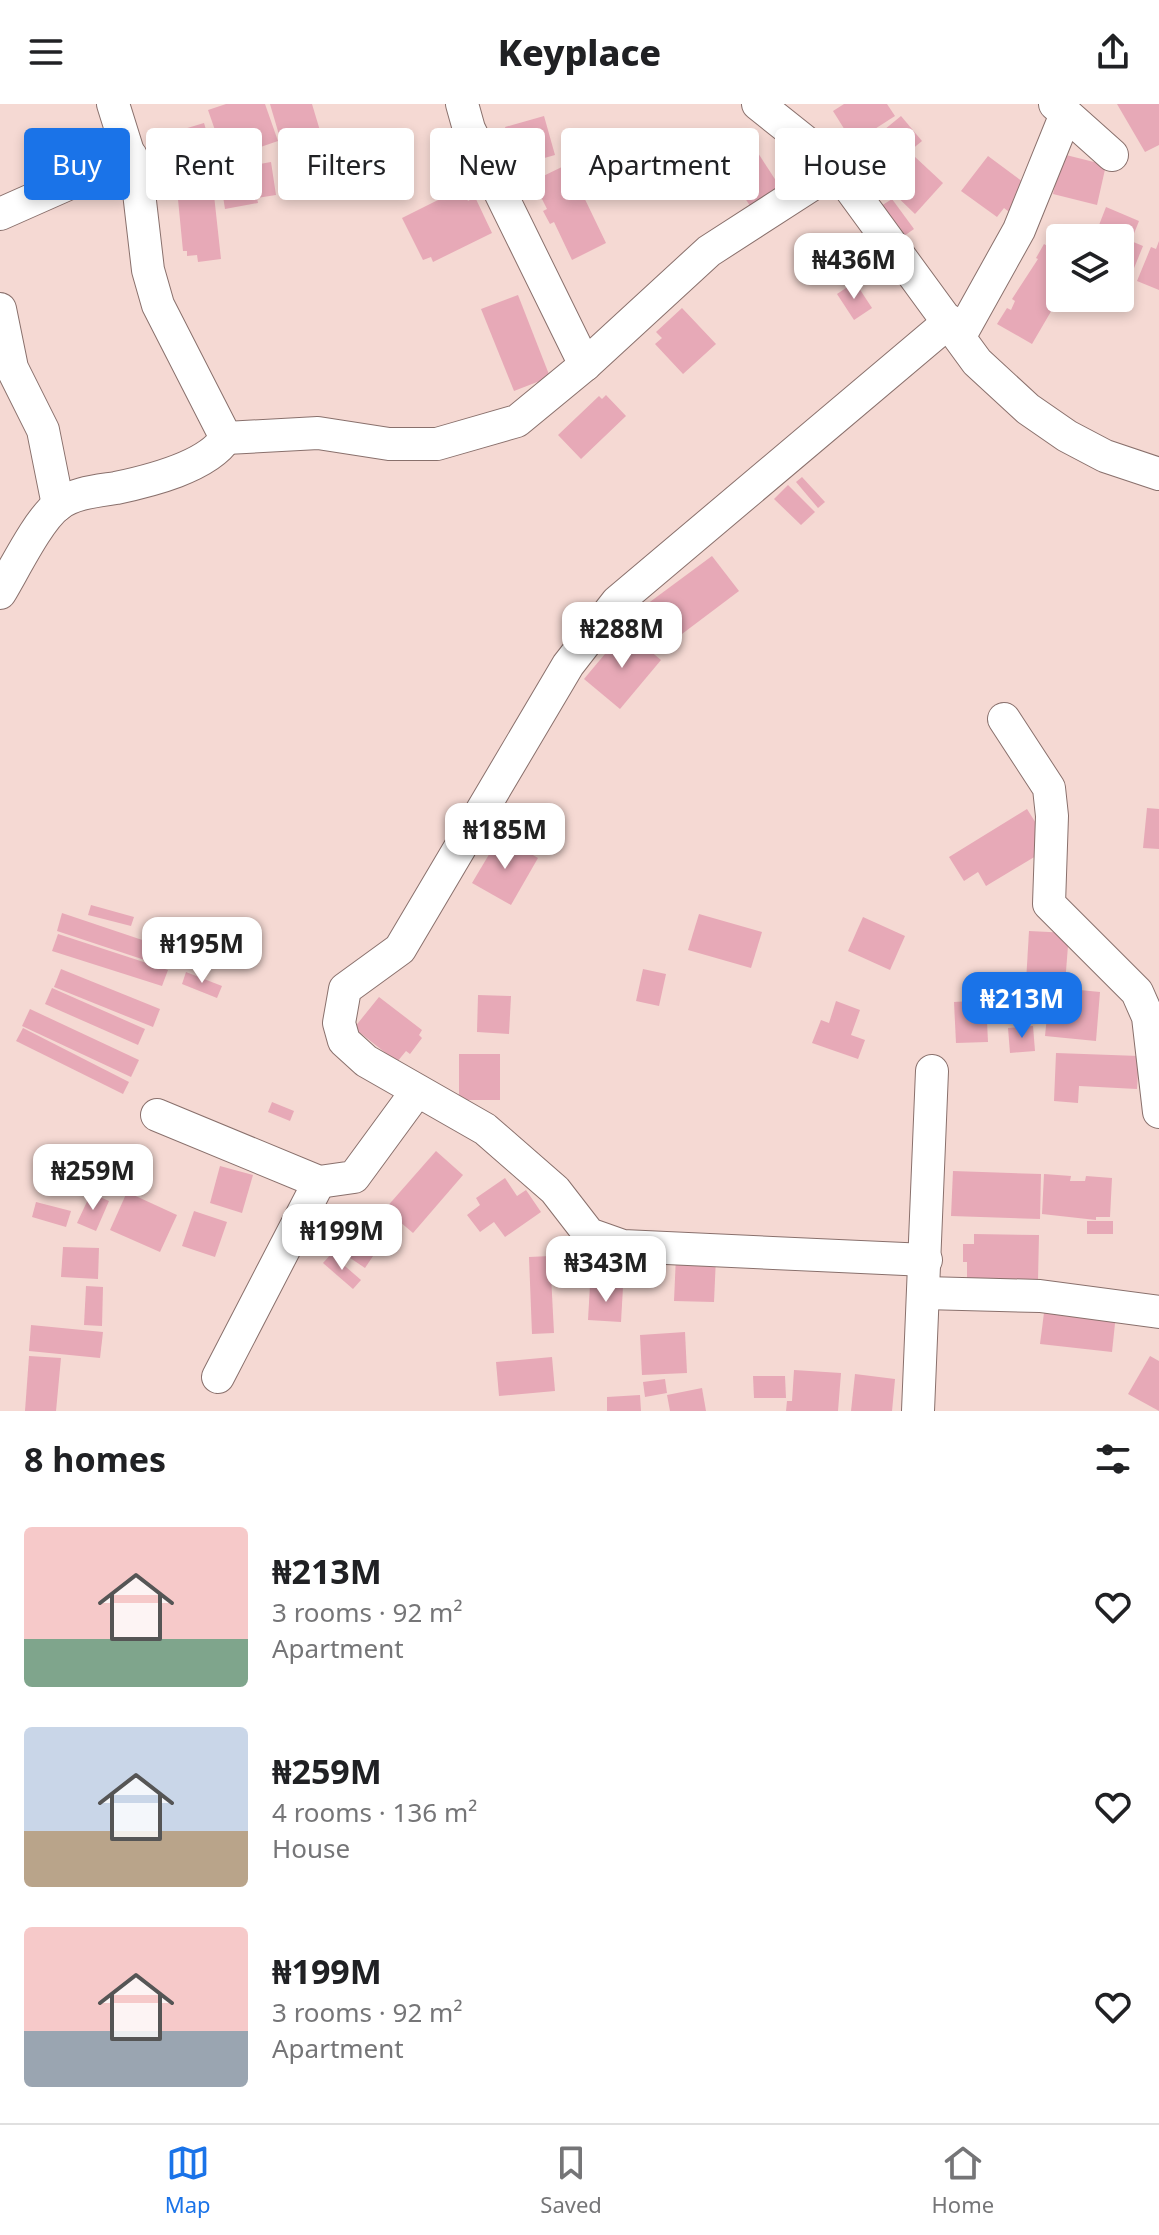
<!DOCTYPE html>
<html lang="en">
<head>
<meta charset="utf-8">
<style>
	body { margin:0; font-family:"Noto Sans",sans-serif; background:#f6f6f6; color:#202124; height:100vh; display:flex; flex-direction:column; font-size:30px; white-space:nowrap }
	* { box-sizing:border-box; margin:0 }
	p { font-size:26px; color:#757577 }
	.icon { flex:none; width:44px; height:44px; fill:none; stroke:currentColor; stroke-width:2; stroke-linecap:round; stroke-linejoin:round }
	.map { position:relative; height:1307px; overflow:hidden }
	.side { display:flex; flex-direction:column; background:#fff; flex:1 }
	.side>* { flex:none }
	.hud { position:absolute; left:24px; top:24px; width:1112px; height:72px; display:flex; gap:16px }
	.buttons { position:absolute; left:1046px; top:120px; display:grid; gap:16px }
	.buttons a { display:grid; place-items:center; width:88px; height:88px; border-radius:8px; background:#fff; box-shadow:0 4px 12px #0003; font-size:40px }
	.price { position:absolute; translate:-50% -68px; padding:0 18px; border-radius:16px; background:#fff; color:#222; font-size:26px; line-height:52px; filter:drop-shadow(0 2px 4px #0008) }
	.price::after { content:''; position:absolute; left:50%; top:48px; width:24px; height:18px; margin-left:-12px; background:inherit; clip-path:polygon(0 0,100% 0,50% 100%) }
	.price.selected { background:#1a73e8; color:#fff }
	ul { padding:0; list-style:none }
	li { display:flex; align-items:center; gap:24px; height:200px; padding:0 24px }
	li span { display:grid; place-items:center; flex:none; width:224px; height:160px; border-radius:8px; color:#555 }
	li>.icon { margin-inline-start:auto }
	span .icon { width:96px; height:96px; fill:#fffc; stroke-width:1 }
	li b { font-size:34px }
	h2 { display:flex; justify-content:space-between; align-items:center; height:96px; padding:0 24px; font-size:34px }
	.chip { padding:0 28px; border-radius:8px; background:#fff; box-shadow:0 4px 12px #0003; font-size:28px; line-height:72px }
	.chip.selected { background:#1a73e8; color:#fff }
	header { display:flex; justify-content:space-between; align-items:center; height:104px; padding:0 24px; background:#fff; font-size:36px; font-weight:800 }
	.menu { display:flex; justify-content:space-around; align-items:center; height:112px; border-top:2px solid #e0e0e0; background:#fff; font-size:22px; color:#757577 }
	.menu a { display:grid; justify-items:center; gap:4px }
	.menu .selected { color:#1a73e8 }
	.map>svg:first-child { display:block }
	.building { fill:#e7a9b7 }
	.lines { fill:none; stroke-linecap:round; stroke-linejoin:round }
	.minor-casing { stroke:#89706c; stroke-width:34 }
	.minor { stroke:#fff; stroke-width:32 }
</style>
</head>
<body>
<header><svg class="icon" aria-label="menu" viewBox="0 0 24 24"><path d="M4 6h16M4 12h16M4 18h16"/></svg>Keyplace<svg class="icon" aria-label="share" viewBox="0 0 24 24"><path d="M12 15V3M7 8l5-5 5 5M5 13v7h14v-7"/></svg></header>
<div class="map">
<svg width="1159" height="1307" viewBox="0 0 1159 1307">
	<rect width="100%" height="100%" fill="#f5d9d3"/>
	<g class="building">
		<polygon points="226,0 265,0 278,37 225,55 208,6"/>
		<polygon points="270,0 312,0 321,30 282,41"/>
		<polygon points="844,0 887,0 895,12 853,39 833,7"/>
		<polygon points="1117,0 1159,0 1159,41 1145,48"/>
		<polygon points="544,12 555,51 516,62 505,23"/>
		<polygon points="901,12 922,37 883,69 862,44"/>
		<polygon points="204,19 214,52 174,65 164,31"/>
		<polygon points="758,49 784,89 754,108 728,68"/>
		<polygon points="1062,50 1106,61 1097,101 1053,90"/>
		<polygon points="914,52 943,79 915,110 886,82"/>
		<polygon points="988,52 1023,78 1013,111 1004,104 997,113 961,87"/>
		<polygon points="271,58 276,91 257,94 258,99 225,105 219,67"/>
		<polygon points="568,60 606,139 572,156 554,118 550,120 543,107 547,105 533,77"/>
		<polygon points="213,82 221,155 198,158 197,151 187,152 187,147 183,147 177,85"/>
		<polygon points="462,84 468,97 475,93 492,129 433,158 431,153 423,156 402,114"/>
		<polygon points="892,95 914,125 904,132 881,102"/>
		<polygon points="1106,103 1139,117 1131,137 1143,142 1128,179 1120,176 1120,134 1094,134"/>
		<polygon points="1159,137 1159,186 1137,177 1151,143 1156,145"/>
		<polygon points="1044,140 1060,149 1060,192 1032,240 997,220 1007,204 1011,206 1015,197 1012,195 1038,155 1036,154"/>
		<polygon points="855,178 872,204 854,216 837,190"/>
		<polygon points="518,191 550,273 514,287 481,205"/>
		<polygon points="682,204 716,240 683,270 655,240 662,234 656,228"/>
		<polygon points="606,291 626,312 581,355 558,331 599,292 602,295"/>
		<polygon points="802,373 825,398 818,404 796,378"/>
		<polygon points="788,381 815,408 801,421 774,395"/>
		<polygon points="712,452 739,487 666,542 639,506"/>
		<polygon points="625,526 661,556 620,605 584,575"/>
		<polygon points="1147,704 1159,705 1159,745 1143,744"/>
		<polygon points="1027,705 1051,743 986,782 978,768 964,777 949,753"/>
		<polygon points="500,732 538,754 511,801 472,779"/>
		<polygon points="91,801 134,813 131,822 88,811"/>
		<polygon points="62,809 175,847 169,864 57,827"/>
		<polygon points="699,810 762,828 751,864 688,846"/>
		<polygon points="863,813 905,832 890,866 848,847"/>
		<polygon points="1029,827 1069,829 1065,880 1026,878"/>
		<polygon points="58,830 168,866 162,882 52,847"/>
		<polygon points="61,865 160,905 153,923 54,883"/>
		<polygon points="643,865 666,870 659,902 636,897"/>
		<polygon points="186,868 222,882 217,894 182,880"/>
		<polygon points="1050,883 1100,888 1096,937 1045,932"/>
		<polygon points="52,884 145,925 138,941 45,900"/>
		<polygon points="478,891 511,892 509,930 477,928"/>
		<polygon points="379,893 422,926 419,931 422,934 410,950 406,947 397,958 354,924"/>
		<polygon points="986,896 988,938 956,939 954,898"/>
		<polygon points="836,897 860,906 851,931 865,936 858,955 812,939 821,916 829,919"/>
		<polygon points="30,905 139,956 131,973 22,922"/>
		<polygon points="1033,922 1035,947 1010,949 1008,924"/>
		<polygon points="23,924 129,978 123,990 16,937"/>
		<polygon points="1056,949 1139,952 1137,985 1079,982 1078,999 1054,997"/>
		<rect x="459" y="950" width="41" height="46"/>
		<polygon points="272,998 294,1007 290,1017 268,1008"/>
		<polygon points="436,1047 463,1071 413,1129 385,1105"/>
		<polygon points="220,1062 253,1071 242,1109 210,1099"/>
		<polygon points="953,1067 1041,1070 1040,1115 951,1112"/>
		<polygon points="1044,1070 1071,1072 1070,1077 1085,1077 1086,1072 1112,1074 1110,1113 1096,1113 1096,1116 1042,1110"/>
		<polygon points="505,1074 517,1092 526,1086 541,1108 505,1133 494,1118 480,1128 467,1111 480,1101 476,1094"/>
		<polygon points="127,1088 177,1111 160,1148 110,1126"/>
		<polygon points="91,1089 109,1097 96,1127 77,1119"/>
		<polygon points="36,1098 71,1107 66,1123 32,1113"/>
		<polygon points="194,1107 227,1118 215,1153 182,1142"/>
		<polygon points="359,1107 389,1128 365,1164 334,1143"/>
		<rect x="1087" y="1117" width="26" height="13"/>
		<polygon points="974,1130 1039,1131 1038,1176 967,1174 967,1158 963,1158 963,1140 974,1140"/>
		<polygon points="63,1143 99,1144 98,1175 61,1173"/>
		<polygon points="331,1150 361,1176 353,1185 323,1159"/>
		<polygon points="550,1152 554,1229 532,1230 529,1153"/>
		<polygon points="676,1152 716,1153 714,1198 674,1197"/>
		<polygon points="590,1181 623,1183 621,1218 588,1216"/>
		<polygon points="86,1182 103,1183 102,1222 84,1221"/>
		<polygon points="1045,1201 1116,1210 1112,1248 1040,1240"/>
		<polygon points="31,1221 103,1228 100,1254 29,1247"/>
		<polygon points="685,1228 687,1269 642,1271 640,1231"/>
		<polygon points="29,1252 61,1254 56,1307 25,1307"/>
		<polygon points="1150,1252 1159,1257 1159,1307 1128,1290"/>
		<polygon points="552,1253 555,1287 499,1292 496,1258"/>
		<polygon points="794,1266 841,1269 838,1307 786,1307 787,1297 792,1297"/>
		<polygon points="855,1270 895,1275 892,1307 851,1307"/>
		<polygon points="753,1272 785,1272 786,1294 754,1294"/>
		<polygon points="665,1275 667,1289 645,1293 643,1278"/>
		<polygon points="702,1284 706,1307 670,1307 667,1291"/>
		<polygon points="640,1291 641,1307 607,1307 607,1293"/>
	</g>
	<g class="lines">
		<defs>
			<g id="minor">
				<polyline points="113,0 138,80 148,166 158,201 226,334 318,329 389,340 437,340 517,317 585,261 709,147 836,65"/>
				<polyline points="462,0 469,25 585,261"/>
				<polyline points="758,0 812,43 836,65 977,258 1028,305 1067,332 1105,352 1159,370"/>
				<polyline points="1055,0 1112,51"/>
				<polyline points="0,110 131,52"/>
				<polyline points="0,205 12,264 43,326 58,401"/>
				<polyline points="960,232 1019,126 1066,10"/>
				<path d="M 0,489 C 14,466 38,416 58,401 C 73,389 97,387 116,384 C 149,377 207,363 226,334"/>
				<polyline points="1004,615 1049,684 1052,712 1049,800 1137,888 1148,913 1159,1008"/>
				<polyline points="157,1011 319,1078 354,1073 417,987"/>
				<polyline points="926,1156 623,1142 589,1130 555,1086 485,1025 366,957 344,937 339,919 345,885 400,845 568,561 617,498 950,217"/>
				<polyline points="925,1189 1040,1192 1159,1208"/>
				<polyline points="218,1273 319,1078"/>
				<polyline points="918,1307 932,967"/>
			</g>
		</defs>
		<use href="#minor" class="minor-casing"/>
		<use href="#minor" class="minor"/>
	</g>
</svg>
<div class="buttons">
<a><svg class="icon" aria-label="layers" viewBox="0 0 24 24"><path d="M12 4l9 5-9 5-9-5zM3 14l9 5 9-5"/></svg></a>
</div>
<b class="price" style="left:854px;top:197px">₦436M</b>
<b class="price" style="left:622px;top:566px">₦288M</b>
<b class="price" style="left:505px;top:767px">₦185M</b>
<b class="price" style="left:202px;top:881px">₦195M</b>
<b class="price selected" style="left:1022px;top:936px">₦213M</b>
<b class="price" style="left:93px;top:1108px">₦259M</b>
<b class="price" style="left:342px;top:1168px">₦199M</b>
<b class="price" style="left:606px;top:1200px">₦343M</b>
<div class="hud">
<a class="chip selected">Buy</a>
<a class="chip">Rent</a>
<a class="chip">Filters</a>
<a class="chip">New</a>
<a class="chip">Apartment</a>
<a class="chip">House</a>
</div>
</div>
<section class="side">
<h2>8 homes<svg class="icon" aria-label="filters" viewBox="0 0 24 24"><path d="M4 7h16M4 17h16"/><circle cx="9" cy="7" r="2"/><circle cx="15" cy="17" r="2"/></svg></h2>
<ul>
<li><span style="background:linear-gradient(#f6c9c9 70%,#7fa58c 0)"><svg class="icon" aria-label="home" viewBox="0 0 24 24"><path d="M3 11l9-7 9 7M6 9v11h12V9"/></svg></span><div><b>₦213M</b><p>3 rooms · 92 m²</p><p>Apartment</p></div><svg class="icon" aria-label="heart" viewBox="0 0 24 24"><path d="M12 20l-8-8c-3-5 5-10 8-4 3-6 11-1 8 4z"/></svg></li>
<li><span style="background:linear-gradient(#c9d6e8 65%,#b9a48a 0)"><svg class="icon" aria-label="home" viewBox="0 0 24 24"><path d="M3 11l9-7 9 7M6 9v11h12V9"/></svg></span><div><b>₦259M</b><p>4 rooms · 136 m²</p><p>House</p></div><svg class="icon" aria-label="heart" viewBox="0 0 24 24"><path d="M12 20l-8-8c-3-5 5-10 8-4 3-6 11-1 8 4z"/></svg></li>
<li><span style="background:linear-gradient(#f6c9c9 65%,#9aa5b1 0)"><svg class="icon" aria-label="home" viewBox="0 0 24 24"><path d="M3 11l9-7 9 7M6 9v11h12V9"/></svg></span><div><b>₦199M</b><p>3 rooms · 92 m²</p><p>Apartment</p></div><svg class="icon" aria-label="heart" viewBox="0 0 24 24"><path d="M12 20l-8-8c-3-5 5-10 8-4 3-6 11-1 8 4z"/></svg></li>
</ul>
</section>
<nav class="menu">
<a class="selected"><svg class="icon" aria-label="map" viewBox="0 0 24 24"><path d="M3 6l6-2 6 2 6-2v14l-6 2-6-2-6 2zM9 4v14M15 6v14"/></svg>Map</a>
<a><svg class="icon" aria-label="saved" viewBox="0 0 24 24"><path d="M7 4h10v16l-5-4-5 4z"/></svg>Saved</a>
<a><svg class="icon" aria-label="home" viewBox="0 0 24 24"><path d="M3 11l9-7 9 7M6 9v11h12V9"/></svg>Home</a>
</nav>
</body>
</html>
